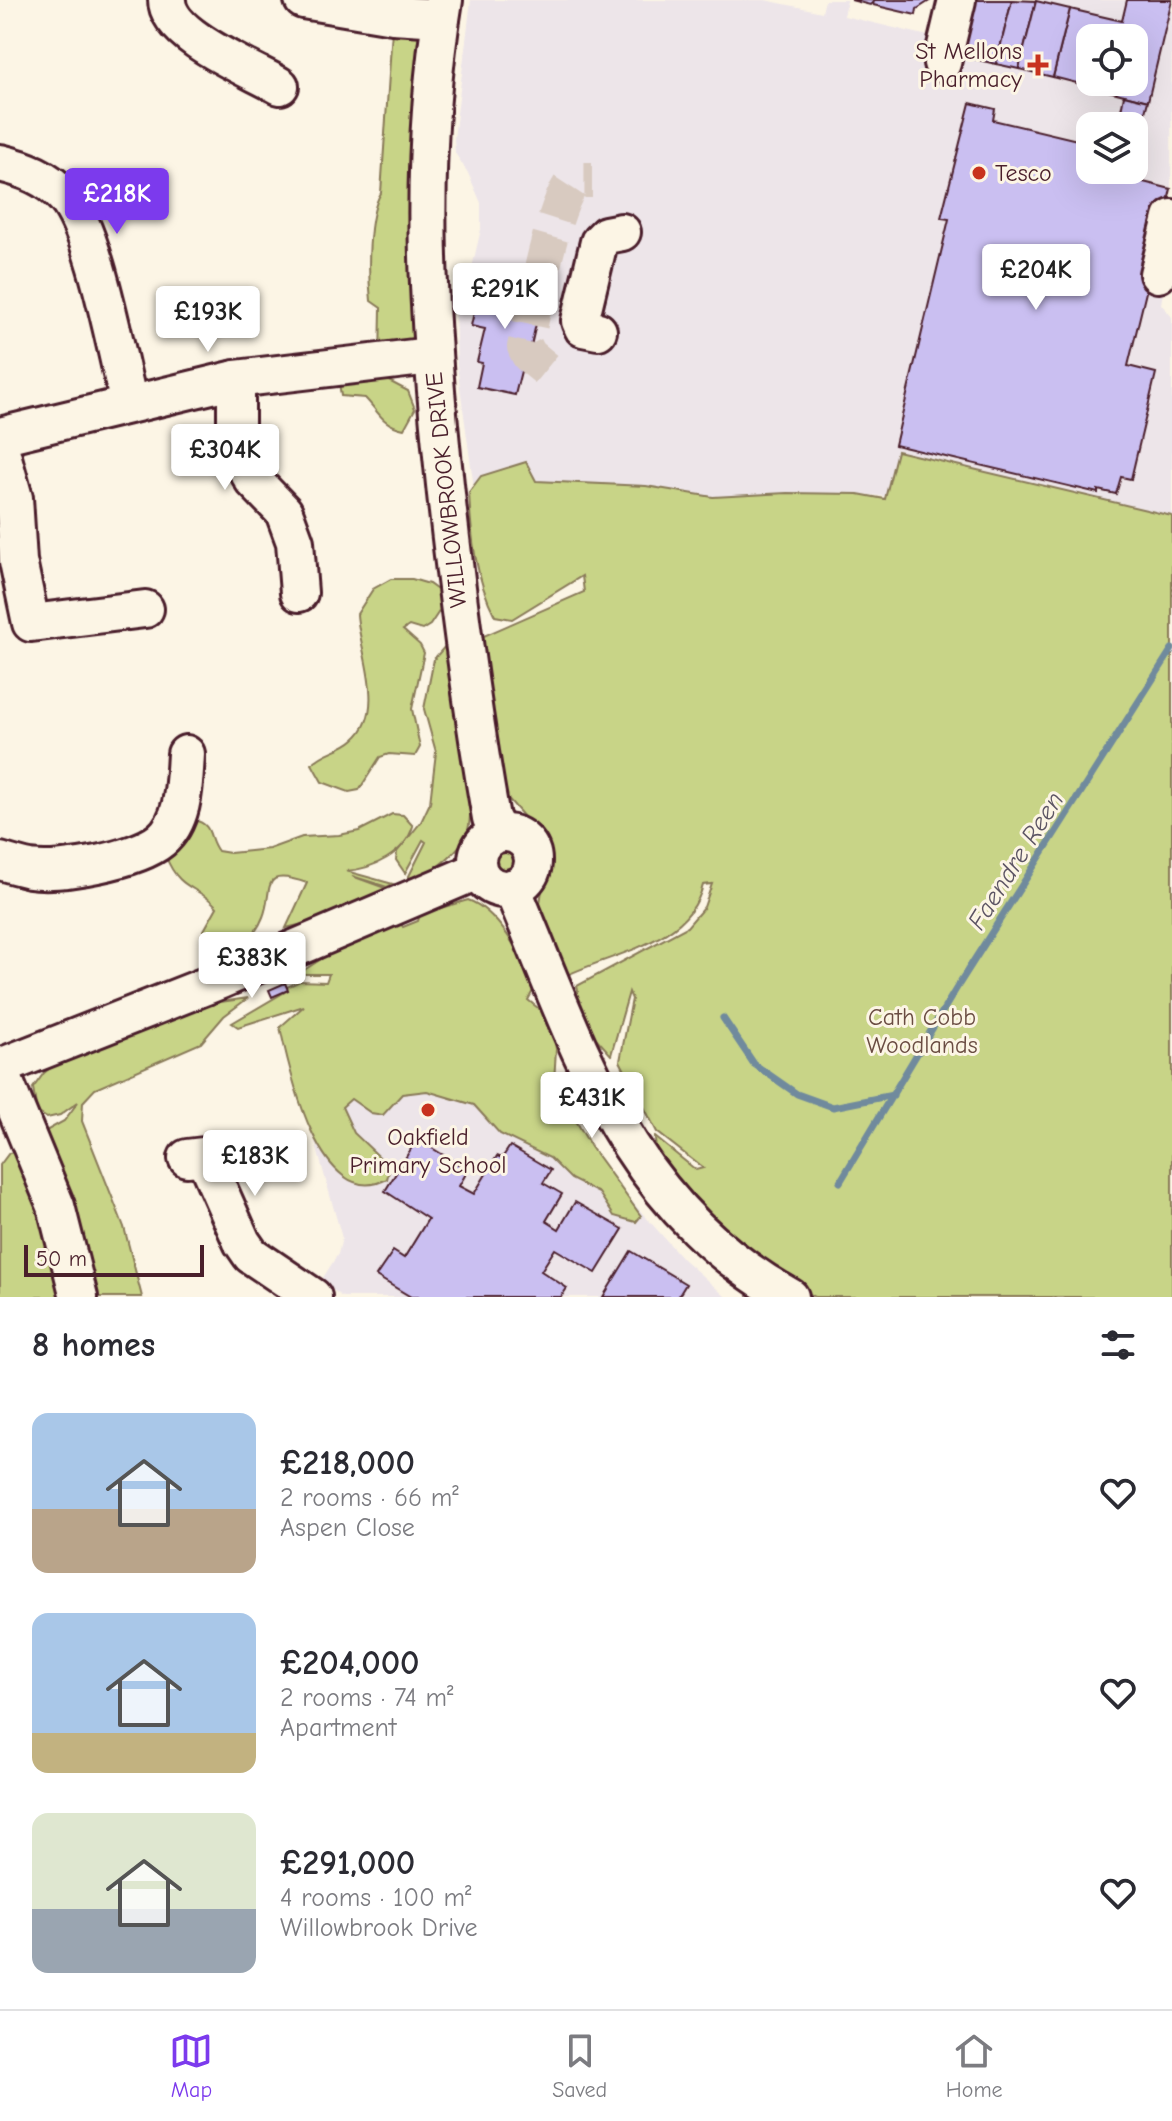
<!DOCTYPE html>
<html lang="en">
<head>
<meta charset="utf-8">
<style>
	body { margin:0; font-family:"Comic Neue",sans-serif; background:#f7f7f7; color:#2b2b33; height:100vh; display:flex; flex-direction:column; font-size:30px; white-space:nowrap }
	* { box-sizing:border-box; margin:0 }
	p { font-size:26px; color:#7c7c81 }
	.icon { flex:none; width:44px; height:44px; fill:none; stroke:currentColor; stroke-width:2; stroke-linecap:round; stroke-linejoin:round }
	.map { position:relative; height:1297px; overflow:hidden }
	.drawer { display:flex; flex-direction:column; background:#fff; flex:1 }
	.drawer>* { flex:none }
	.controls { position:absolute; left:1076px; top:24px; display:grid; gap:16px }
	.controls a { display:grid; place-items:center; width:72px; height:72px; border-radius:16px; background:#fff; box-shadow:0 8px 32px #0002; font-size:40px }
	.scale { position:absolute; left:24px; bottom:20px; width:180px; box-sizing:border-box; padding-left:8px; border:4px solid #4a1f2b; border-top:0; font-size:22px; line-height:28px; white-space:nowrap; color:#4a1f2b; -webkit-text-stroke:6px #fcf5e5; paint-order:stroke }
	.price { position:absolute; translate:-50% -68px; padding:0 18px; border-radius:8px; background:#fff; color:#222; font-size:26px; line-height:52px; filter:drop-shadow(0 2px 4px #0008) }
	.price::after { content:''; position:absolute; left:50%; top:48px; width:24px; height:18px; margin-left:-12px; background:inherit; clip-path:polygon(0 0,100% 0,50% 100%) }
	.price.on { background:#7c3aed; color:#fff }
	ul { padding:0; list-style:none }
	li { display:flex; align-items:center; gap:24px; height:200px; padding:0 32px }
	li span { display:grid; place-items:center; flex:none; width:224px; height:160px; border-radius:16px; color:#555 }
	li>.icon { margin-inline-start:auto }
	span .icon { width:96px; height:96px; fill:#fffc; stroke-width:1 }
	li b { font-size:34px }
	h2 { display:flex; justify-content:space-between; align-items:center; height:96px; padding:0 32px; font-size:34px }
	.menu { display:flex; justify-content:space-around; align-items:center; height:112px; border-top:2px solid #e1e1e2; background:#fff; font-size:22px; color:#7c7c81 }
	.menu a { display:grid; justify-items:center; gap:4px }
	.menu .on { color:#7c3aed }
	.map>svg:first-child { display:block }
	.built { fill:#ede5e9; fill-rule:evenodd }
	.green { fill:#c8d487; stroke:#897a59; stroke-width:2 }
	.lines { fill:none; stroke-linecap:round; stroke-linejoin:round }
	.stream { stroke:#6f8a9d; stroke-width:7 }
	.building { fill:#cabff1; stroke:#4a1f2b; stroke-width:2; fill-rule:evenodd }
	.minor-tunnel { stroke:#d8cac0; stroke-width:36; stroke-dasharray:36 18; stroke-linecap:butt }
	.minor-casing { stroke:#4a1f2b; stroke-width:42 }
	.minor { stroke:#fcf5e5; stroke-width:36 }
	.poi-dot { fill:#c8321e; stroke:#fcf5e5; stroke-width:3 }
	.labels { text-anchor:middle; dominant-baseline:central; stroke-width:6; stroke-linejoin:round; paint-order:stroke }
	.poi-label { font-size:24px; fill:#4a1f2b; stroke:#fcf5e5; text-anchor:end }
	.street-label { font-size:24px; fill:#4a1f2b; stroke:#fcf5e5 }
	.park-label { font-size:24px; fill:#6a4c42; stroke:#fcf5e5 }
	.water-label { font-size:26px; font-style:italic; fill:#5d5564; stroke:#fcf5e5 }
</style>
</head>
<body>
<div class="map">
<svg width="1172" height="1297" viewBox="0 0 1172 1297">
	<rect width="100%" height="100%" fill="#fcf5e5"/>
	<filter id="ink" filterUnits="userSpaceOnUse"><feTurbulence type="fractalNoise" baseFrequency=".0125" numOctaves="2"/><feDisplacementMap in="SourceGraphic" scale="16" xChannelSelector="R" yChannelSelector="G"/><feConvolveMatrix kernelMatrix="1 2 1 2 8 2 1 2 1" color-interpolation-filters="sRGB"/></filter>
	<g filter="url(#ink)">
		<g class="built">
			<path d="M 471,0 L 765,0 L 822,12 L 825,0 L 847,0 L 844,16 L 945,40 L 955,0 L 1172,0 L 1171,189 L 1147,289 L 1163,292 L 1161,304 L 1172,317 L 1172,520 L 858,494 L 714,497 L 646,486 L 474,488 L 457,365 L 455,309 L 468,285 L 481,229 L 481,203 L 468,173 L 455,153 L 454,138 ZM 1090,38 L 1134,38 L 1134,82 L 1090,82 ZM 1090,126 L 1134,126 L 1134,170 L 1090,170 Z"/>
			<polygon points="480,1030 683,1259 726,1297 342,1297 321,1281 338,1254 342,1238 285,1035"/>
		</g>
		<g class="green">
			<path d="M 393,15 L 441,18 L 431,356 L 380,361 L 381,308 L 371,301 C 368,273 367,216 381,193 Z"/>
			<path d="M 385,379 L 408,391 L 415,409 L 404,429 C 382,425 379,412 365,398 L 341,396 L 339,383 Z"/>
			<path d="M 897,451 L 1172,516 L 1172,1297 L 815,1297 C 769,1272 654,1194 655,1137 L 696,1170 L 703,1168 L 657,1132 L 620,1061 L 632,999 L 629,992 L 611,1055 L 579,1019 L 569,995 L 578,991 L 577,986 L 687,927 L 704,907 L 712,884 L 703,885 C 689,944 611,953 563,977 L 541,924 L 540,903 L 548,853 L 545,841 L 505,795 L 479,638 L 584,592 L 582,576 L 512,619 L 495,616 C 475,577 471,536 469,492 L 481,476 L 526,462 L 536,481 L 646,486 L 713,497 L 787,493 L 858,494 L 885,499 Z"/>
			<path d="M 391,579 L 412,579 L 429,584 L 440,592 L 442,607 L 430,625 L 422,630 L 409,626 L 403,630 L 420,645 L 424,653 L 412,709 L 420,747 L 415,756 L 389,754 L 380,757 L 359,790 L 349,792 L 322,782 L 312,764 C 324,751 341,751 354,739 C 388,710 359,651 357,614 L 373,589 Z"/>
			<path d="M 446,645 C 452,686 481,803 466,836 C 456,856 428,873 411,887 L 407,880 L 426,842 L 423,840 L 405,873 L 396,860 L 397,852 L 421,822 L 430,803 L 436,752 L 424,709 L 434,659 Z"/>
			<path d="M 392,814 L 403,815 L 413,826 C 405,854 373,869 346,871 L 393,884 L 387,887 L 352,876 L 385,888 L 388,897 L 341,915 L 286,928 L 307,883 C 258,866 274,890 263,917 C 254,940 228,961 205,949 L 203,932 L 217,907 C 198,885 180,892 166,857 L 194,820 C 214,825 207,837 218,851 L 230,853 L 269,849 L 302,837 L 339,835 L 359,831 Z"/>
			<circle cx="504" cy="860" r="14"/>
			<path d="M 468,900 C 499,911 522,958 536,985 L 528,1000 L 548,1016 L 553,1029 L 556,1049 L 554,1082 L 591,1147 L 641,1216 L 636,1222 L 614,1216 L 599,1193 L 571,1179 L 550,1158 L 500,1134 L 474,1105 L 427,1091 L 402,1094 L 383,1115 L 371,1113 L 351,1099 L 342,1107 L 354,1133 L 390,1167 L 387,1179 C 320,1214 289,1069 280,1027 L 304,1006 L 238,1027 L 232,1023 L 288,990 L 287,987 L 300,981 L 326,982 L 329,974 L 298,974 L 354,938 L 399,921 L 403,927 L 418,921 L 420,914 Z"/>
			<polygon points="248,998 224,1016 201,1043 95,1089 83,1102 82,1121 124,1227 142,1297 96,1297 85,1241 44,1132 64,1121 78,1102 60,1115 47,1118 37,1112 33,1088 44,1073 55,1064 206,1001 214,1003"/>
			<polygon points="16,1152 34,1195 63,1297 0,1297 0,1165 9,1153"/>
		</g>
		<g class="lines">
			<g class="stream">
				<polyline points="723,1018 754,1064 797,1094 833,1107 893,1095"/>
				<polyline points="840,1182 959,984 1172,649"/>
			</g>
		</g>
		<g class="building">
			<polygon points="851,0 931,0 917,9 916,15 873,5 874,1 870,5"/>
			<polygon points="970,0 1012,0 996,64 957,55"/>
			<polygon points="1012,0 1036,1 1019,69 996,64"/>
			<path d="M 1127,0 L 1172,0 L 1148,101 L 1053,77 L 1070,9 L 1122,21 ZM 1090,38 L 1134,38 L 1134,82 L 1090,82 Z"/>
			<polygon points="1036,1 1070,9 1053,77 1019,69"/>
			<polygon points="1124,95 1148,101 1139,135 1134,133 1134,126 1118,126"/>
			<polygon points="970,103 995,109 993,120 1090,143 1090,170 1109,170 1108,173 1171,189 1128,366 1156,373 1131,479 1121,477 1116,494 1098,490 1098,493 895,445 949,219 941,218"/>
			<polygon points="482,275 544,289 525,372 521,371 515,395 477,387 482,363 477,362 485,329 471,326"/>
			<polygon points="285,983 288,990 272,997 269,990"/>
			<polygon points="417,1139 468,1170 459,1186 474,1194 497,1156 502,1158 510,1146 551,1170 543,1183 562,1194 546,1221 559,1229 575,1202 623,1229 596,1273 555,1249 541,1271 567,1288 561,1297 411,1297 376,1276 393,1251 404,1258 428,1219 385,1191"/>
			<polygon points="631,1251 686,1284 678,1297 603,1297"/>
		</g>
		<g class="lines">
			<path class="minor-tunnel" d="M 546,369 L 529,355 L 525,347 C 533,314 553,198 575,180 L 592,180"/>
			<defs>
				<g id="minor">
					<path d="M 167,0 C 167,36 251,69 280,86"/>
					<polyline points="303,0 393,15 441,18"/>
					<path d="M 444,0 C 416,168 428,327 446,494 C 458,603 472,710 491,818 L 499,833"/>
					<polyline points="942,63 957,0"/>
					<path d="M 0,163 C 25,169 47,177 65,197 C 95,230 116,354 129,403"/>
					<polyline points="1158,274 1172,218"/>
					<polyline points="598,331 583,328 580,321 599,242 606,235 622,232"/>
					<polyline points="236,379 236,451 253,480 284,512 295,542 299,593"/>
					<polyline points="0,436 236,379 431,356"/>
					<polyline points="0,447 14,498 18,561 31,623 145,609"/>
					<circle cx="505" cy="861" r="28"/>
					<path d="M 0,861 C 10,864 20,867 30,869 C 60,874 137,860 161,840 C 185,820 184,782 186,754"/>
					<path d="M 512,888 C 581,1052 625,1205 790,1297"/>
					<polyline points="0,1067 221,980 477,871"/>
					<polyline points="0,1070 56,1206 79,1297"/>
					<polyline points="187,1158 204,1156 242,1242 251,1255 313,1297"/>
				</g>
			</defs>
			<use href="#minor" class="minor-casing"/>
			<use href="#minor" class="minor"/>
		</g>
	</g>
	<g class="poi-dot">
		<path d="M1034 53h8v8h8v8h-8v8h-8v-8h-8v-8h8z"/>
		<circle cx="979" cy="173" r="8"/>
		<circle cx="428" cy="1110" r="8"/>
	</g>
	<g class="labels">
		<g class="poi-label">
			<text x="1022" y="51">St Mellons<tspan x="1022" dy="28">Pharmacy</tspan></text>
			<text x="995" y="173" text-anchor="start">Tesco</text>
			<text x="428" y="1137" text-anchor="middle">Oakfield<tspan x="428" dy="28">Primary School</tspan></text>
		</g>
		<g class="street-label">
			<text transform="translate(446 490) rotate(-96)">WILLOWBROOK DRIVE</text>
		</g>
		<g class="park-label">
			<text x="922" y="1017">Cath Cobb<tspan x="922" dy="28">Woodlands</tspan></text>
		</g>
		<g class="water-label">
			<text transform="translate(1016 861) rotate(-58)">Faendre Reen</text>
		</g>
	</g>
</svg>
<div class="controls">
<a><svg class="icon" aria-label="locate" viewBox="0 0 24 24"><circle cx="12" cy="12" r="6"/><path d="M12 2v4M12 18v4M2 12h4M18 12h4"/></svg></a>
<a><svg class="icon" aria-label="layers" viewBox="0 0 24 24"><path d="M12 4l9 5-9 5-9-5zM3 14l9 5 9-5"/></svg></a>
</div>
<div class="scale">50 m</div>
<b class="price on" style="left:117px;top:236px">£218K</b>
<b class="price" style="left:1036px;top:312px">£204K</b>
<b class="price" style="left:505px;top:331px">£291K</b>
<b class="price" style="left:208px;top:354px">£193K</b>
<b class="price" style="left:225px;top:492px">£304K</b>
<b class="price" style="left:252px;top:1000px">£383K</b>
<b class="price" style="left:592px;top:1140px">£431K</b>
<b class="price" style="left:255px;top:1198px">£183K</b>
</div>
<section class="drawer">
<h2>8 homes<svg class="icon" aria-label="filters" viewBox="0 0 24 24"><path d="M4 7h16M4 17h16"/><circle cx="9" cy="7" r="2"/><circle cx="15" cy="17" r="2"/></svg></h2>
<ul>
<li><span style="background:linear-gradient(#a9c7e8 60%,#b9a48a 0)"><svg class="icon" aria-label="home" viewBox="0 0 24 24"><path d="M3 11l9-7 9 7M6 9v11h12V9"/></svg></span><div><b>£218,000</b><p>2 rooms · 66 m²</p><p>Aspen Close</p></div><svg class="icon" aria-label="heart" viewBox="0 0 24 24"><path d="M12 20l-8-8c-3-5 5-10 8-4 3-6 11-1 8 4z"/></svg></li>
<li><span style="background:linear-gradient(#a9c7e8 75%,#c2b280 0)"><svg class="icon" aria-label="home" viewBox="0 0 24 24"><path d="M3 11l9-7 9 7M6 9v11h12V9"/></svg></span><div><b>£204,000</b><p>2 rooms · 74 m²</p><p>Apartment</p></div><svg class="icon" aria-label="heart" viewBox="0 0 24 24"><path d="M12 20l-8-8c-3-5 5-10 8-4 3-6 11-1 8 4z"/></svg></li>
<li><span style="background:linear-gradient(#dfe7d0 60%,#9aa5b1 0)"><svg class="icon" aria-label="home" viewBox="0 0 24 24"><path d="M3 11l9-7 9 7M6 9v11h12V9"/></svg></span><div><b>£291,000</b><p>4 rooms · 100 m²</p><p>Willowbrook Drive</p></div><svg class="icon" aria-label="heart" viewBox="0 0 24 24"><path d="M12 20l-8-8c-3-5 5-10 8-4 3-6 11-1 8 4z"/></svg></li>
</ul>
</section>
<nav class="menu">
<a class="on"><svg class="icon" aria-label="map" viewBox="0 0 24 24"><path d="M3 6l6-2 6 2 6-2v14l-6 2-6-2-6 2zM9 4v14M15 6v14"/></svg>Map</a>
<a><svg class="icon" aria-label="saved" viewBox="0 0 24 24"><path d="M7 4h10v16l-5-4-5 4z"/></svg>Saved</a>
<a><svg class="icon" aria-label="home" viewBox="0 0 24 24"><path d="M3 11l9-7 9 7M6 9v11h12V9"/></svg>Home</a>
</nav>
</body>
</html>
